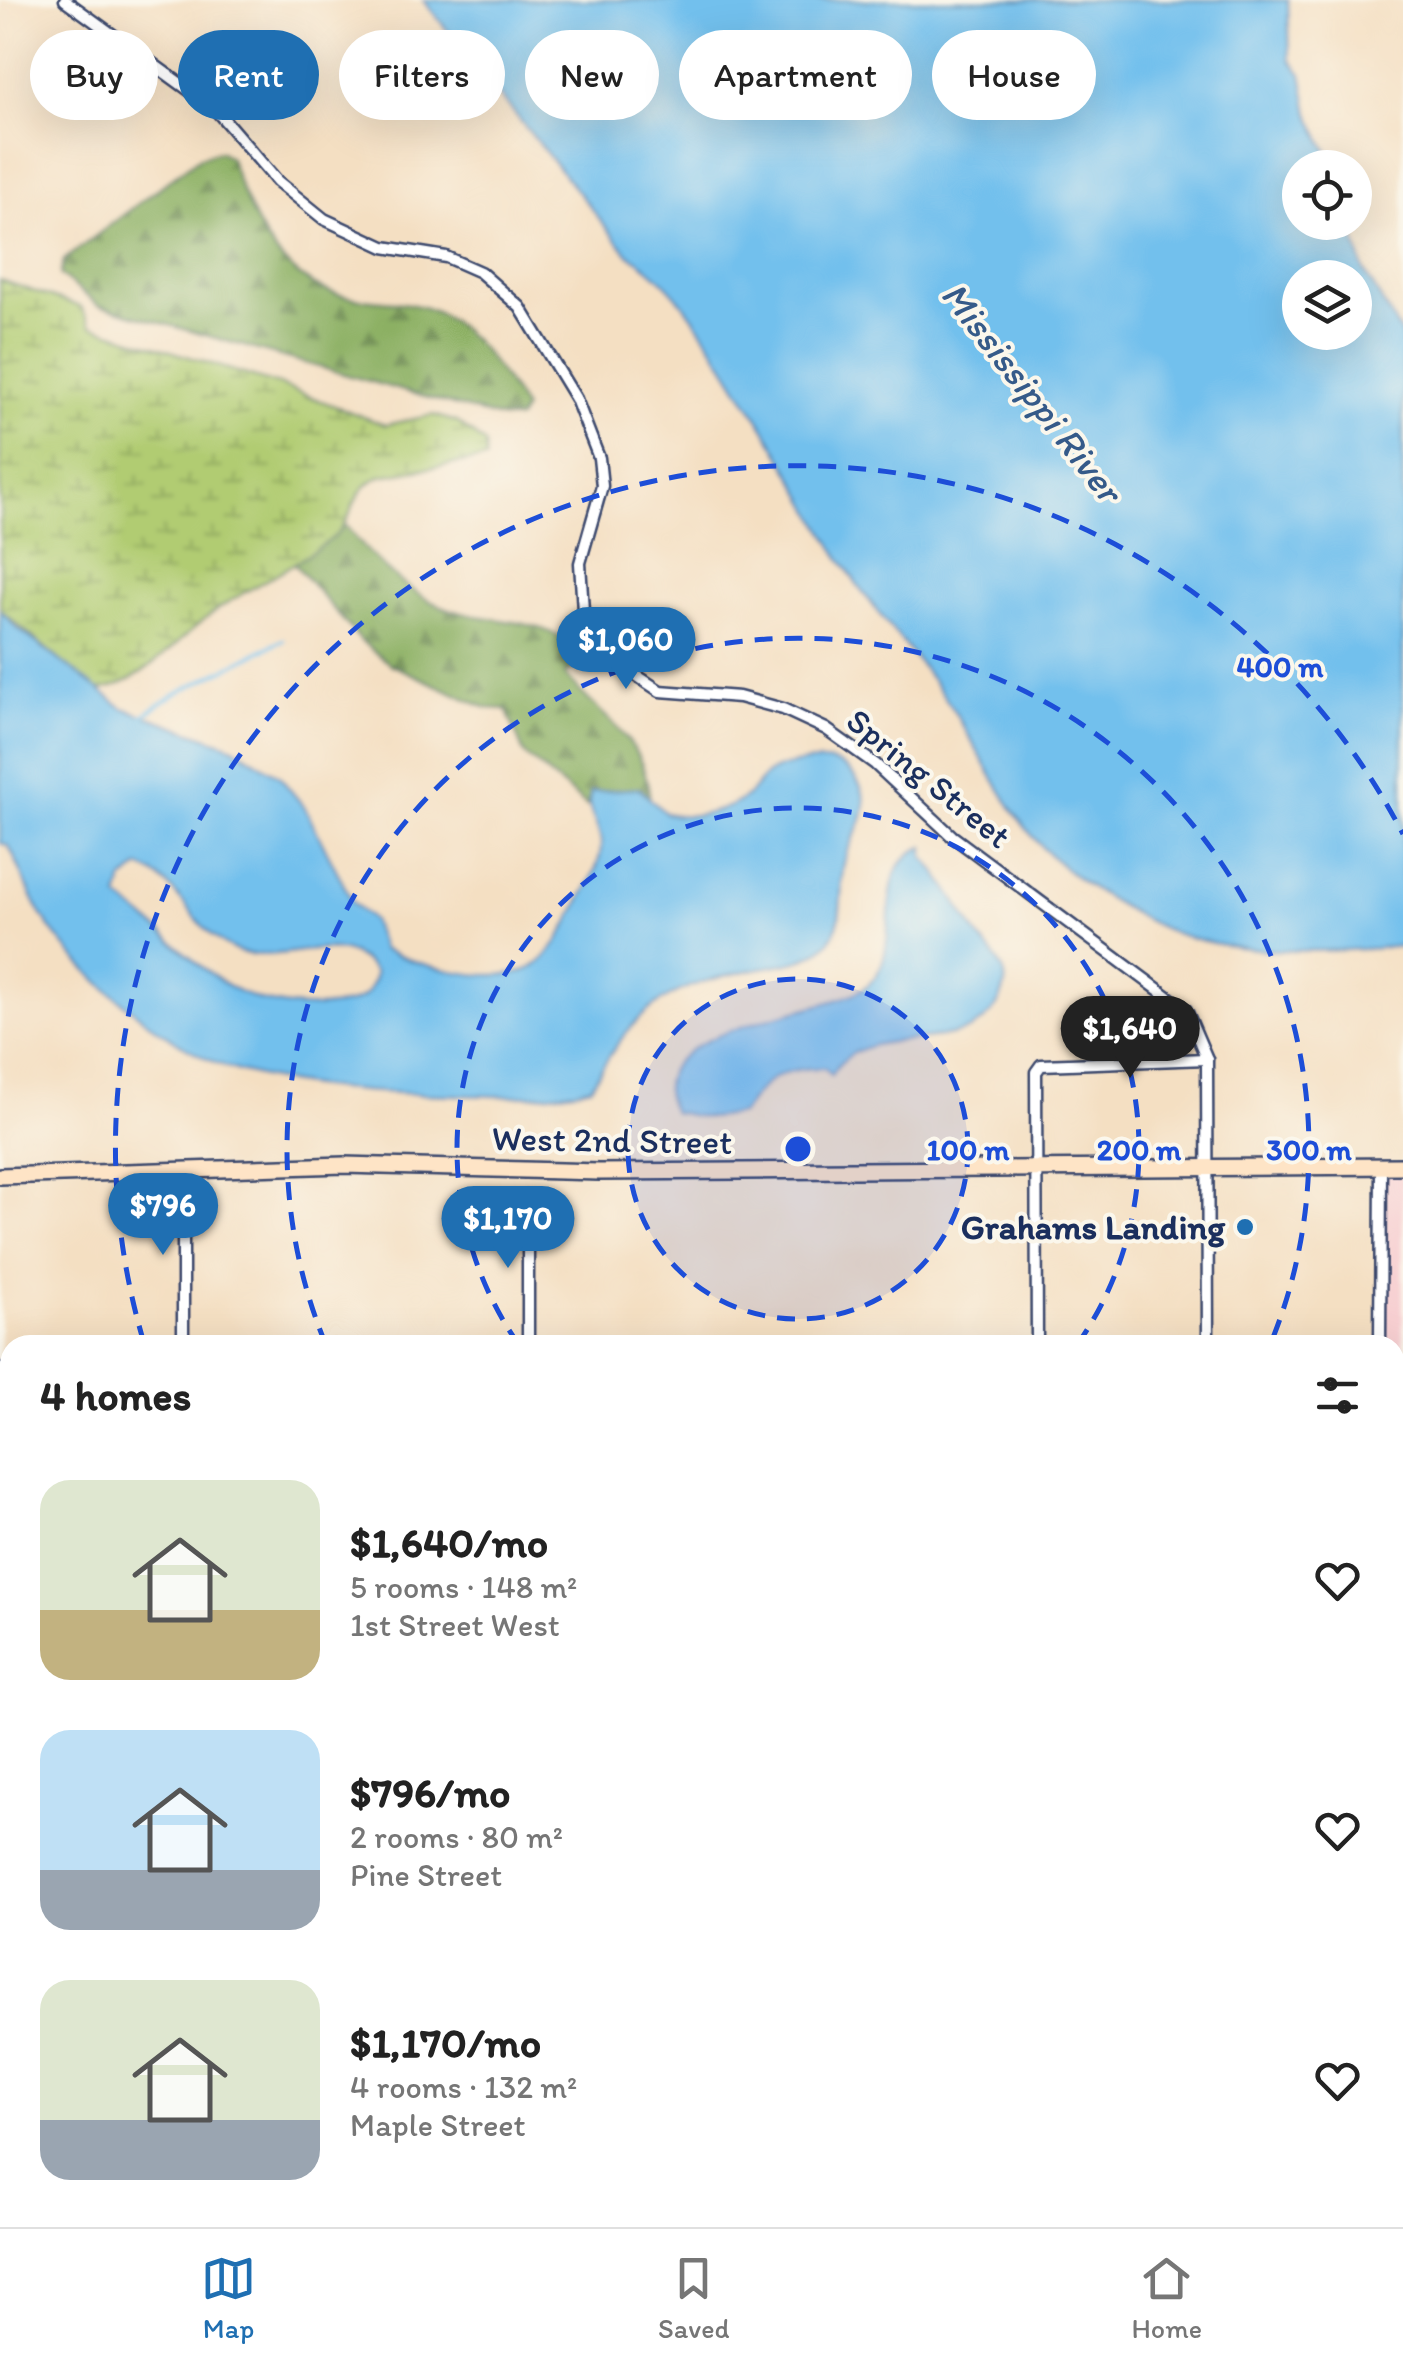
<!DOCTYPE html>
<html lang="en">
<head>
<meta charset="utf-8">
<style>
	body { margin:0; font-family:Itim,sans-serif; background:#f6f6f6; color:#222; height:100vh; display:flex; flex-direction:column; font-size:38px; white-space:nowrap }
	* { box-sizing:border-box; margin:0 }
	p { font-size:32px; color:#767676 }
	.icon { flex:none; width:55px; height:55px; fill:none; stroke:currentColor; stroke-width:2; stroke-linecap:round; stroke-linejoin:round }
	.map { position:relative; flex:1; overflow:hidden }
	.details { position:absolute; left:0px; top:1335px; width:1405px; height:892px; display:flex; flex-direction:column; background:#fff; border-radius:30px 30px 0 0; box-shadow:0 10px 40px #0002 }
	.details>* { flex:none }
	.banner { position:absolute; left:30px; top:30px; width:1345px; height:90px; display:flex; gap:20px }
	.tools { position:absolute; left:1282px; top:150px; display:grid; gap:20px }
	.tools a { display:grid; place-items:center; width:90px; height:90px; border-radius:50%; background:#fff; box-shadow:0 10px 40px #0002; font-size:50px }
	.price { position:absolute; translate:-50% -85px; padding:0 22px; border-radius:35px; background:#1f6fb2; color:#fff; font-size:32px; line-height:65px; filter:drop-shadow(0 2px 5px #0008) }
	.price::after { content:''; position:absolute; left:50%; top:60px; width:30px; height:22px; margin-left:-15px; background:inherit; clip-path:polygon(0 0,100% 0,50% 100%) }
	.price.selected { background:#222; color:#fff }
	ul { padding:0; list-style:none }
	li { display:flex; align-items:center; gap:30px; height:250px; padding:0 40px }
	li span { display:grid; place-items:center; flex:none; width:280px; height:200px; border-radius:30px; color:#555 }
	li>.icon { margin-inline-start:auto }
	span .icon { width:120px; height:120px; fill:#fffc; stroke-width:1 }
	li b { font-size:42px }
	h2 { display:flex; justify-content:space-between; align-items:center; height:120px; padding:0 40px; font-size:42px }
	.chip { padding:0 35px; border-radius:45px; background:#fff; box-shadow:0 10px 40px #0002; font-size:35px; line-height:90px }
	.chip.selected { background:#1f6fb2; color:#fff }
	.dock { display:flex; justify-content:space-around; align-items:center; height:140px; border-top:2px solid #e0e0e0; background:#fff; font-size:28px; color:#767676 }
	.dock a { display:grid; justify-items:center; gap:5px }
	.dock .selected { color:#1f6fb2 }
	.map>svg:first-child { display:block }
	.built { fill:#f7cfd1 }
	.forest { fill:url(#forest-firs); stroke:#547061; stroke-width:2.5 }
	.wetland { fill:url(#wetland-marsh); stroke:#667e68; stroke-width:2.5 }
	.water { fill:#72c0ed; stroke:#4678a6; stroke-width:2.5; fill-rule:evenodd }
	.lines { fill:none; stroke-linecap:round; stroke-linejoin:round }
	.stream { stroke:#72c0ed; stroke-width:4 }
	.street-casing { stroke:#3c496d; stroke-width:15 }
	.secondary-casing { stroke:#3c496d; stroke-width:20 }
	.street { stroke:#fff; stroke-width:10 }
	.secondary { stroke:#fee4c6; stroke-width:15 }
	.ring { fill:none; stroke:#1d4ed8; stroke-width:5; stroke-dasharray:18 12 }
	.poi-dot { fill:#1f6fb2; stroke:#fbf7ec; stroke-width:4 }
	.labels { text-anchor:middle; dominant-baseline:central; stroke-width:8; stroke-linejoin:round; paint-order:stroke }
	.street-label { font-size:35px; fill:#1b2f5e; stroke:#fbf7ec }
	.poi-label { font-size:35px; font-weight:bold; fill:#1b2f5e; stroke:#fbf7ec; text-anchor:end }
	.water-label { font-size:38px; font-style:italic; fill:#355a89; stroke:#fbf7ec }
	.centre { fill:#1d4ed8; stroke:#fbf7ec; stroke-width:5 }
	.ring-label { font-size:30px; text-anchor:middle; font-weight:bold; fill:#1d4ed8; stroke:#fbf7ec; stroke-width:8; stroke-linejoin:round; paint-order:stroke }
</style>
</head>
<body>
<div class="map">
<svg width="1403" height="2227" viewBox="0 0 1403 2227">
	<defs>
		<pattern id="forest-firs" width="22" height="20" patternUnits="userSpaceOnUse" patternTransform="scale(2.5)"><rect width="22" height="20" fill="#8cb064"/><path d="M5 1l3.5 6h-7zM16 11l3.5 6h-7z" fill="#729056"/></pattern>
		<pattern id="wetland-marsh" width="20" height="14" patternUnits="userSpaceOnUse" patternTransform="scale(2.5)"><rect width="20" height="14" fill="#b1cc72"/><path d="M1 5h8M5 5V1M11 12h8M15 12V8" fill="none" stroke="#8fa661"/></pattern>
	</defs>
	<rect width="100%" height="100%" fill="#fbf7ec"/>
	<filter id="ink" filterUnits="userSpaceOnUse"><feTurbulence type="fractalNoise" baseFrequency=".01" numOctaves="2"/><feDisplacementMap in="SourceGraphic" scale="20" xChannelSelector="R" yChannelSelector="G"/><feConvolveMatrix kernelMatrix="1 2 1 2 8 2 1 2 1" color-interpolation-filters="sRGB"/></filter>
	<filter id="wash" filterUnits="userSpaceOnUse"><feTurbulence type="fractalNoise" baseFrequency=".0048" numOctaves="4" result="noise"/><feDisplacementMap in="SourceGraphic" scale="40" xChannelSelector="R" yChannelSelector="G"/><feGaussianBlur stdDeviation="2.25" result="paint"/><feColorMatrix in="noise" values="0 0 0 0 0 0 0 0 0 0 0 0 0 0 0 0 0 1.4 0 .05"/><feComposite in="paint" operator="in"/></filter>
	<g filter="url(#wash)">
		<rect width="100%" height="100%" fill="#f4dfc2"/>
		<polygon class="built" points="1403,1166 1403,1744 1395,1744 1395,1345 1380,1345 1381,1167"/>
		<g class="forest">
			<path d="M 220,151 L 230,158 C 251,222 280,287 355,298 C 379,302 407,300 431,310 C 471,326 502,373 524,409 L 518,419 L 503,419 L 98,305 L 60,275 L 64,260 L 200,157 Z"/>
			<path d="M 345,525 C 370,556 401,588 438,605 C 491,628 547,610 584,660 L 565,674 C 602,721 645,734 650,801 L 639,789 L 591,792 L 587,806 L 524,754 L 506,709 L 486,708 L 390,664 L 362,642 L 292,561 L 329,540 Z"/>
		</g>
		<path class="wetland" d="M 0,280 L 81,307 L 91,326 L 282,386 L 385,425 L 433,415 L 457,422 L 485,444 L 486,459 L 381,476 C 347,491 358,519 330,540 C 299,563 257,584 224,605 C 180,633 151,681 97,691 L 0,610 Z"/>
		<g class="water">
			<path d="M 423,0 L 1288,0 L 1290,59 L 1302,74 L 1309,113 L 1335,167 L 1300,168 L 1300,222 L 1350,223 L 1364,271 L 1403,337 L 1403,946 C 1334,952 1252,956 1184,936 C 1150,926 1080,884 1054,859 C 1008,817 982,753 948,702 C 917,656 877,616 847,569 C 812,516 786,459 750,406 C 715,353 684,287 628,254 ZM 1300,278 L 1355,278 L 1355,332 L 1300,332 Z"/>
			<path d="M 0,610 L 17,628 L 123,708 L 234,747 L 279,776 L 305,808 L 353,903 L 372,920 L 382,949 C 420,966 482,983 524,971 C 549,964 566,928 577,907 C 586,888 602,865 601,843 C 600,822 584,813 591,792 L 639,788 L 665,813 C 692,820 727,812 748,795 C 756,788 761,778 769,773 C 783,764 820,758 836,763 C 851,767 864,787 865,803 C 865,823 850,840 845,859 C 837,887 848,924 825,946 C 808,962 783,964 761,968 C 669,986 637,1003 591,1087 C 535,1101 481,1095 424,1094 C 363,1092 302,1088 242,1072 C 174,1053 84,978 45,920 C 29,897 22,869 8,845 L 0,843 ZM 140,867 C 182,883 195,935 237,951 C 281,967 342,925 375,973 C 370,999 357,1003 332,1006 C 224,1018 193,948 118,898 L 123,881 Z"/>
			<path d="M 924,847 L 924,857 C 945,881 958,906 976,933 C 984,945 998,957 1003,970 C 1008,980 1004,991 1000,1000 C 967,1066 868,1014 831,1075 L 825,1068 C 781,1067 765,1078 741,1114 L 708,1118 L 673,1112 C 627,1030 817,1015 859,991 C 914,960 862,869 924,847 Z"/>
		</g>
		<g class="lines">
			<polyline class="stream" points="141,717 175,694 283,640"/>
		</g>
	</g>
	<g filter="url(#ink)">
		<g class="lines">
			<defs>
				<g id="street">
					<polyline points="65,0 215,109 277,181 324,219 384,247 446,257 480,272 520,307 576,399 599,458 602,486 580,563 583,611 607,656 660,691 739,697 783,709 826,729 875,764 952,836 1186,1010 1207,1059 1208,1345"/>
					<polyline points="183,1345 183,1172"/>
					<polyline points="528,1345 528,1196"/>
					<polyline points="1037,1345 1036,1072 1041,1065 1207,1059"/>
					<polyline points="1380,1345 1381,1167"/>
					<polyline points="1395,1365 1403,1365"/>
					<polyline points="0,1369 10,1369"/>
					<polyline points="1395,1744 1403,1744"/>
					<polyline points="0,1748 10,1748"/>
					<polyline points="1395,1933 1403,1933"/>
					<polyline points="0,1937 10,1937"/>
					<polyline points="1395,2126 1403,2126"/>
					<polyline points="0,2132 10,2132"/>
					<polyline points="180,2218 180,2227"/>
					<polyline points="524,2227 524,2218"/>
					<polyline points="871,2227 871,2218"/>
					<polyline points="1039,2227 1039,2218"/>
					<polyline points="1209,2227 1209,2218"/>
					<polyline points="1378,2227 1378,2218"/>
				</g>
				<g id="secondary">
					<polyline points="0,1176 344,1165 599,1172 1403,1166"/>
					<polyline points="1395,1554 1403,1554"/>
					<polyline points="0,1559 10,1559"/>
				</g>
			</defs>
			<use href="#street" class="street-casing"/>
			<use href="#secondary" class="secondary-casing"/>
			<use href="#street" class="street"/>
			<use href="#secondary" class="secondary"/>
		</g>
	</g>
	<circle cx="798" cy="1149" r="170" fill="#1d4ed8" fill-opacity=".12"/>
	<g class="ring">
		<circle cx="798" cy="1149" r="170"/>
		<path d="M519 1345A341 341 0 1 1 1077 1345"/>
		<path d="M326 1345A511 511 0 1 1 1270 1345"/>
		<path d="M144 1343A682 682 0 0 1 1403 834"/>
	</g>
	<circle class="poi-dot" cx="1245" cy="1227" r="10"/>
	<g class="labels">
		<g class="street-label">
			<text transform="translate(929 778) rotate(39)">Spring Street</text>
			<text transform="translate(612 1140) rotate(1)">West 2nd Street</text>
		</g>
		<g class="poi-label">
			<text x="1225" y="1227">Grahams Landing</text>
		</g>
		<g class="water-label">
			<text transform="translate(1032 392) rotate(52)">Mississippi River</text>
		</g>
	</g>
	<circle cx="798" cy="1149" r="15" class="centre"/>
	<g class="ring-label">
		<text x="1280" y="677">400 m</text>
		<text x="968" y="1160">100 m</text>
		<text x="1139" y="1160">200 m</text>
		<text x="1309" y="1160">300 m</text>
	</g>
</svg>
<div class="tools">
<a><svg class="icon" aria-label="locate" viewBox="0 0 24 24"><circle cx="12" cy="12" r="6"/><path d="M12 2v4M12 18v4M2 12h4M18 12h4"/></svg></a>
<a><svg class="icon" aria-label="layers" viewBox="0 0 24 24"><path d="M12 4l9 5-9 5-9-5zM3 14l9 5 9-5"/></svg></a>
</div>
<b class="price" style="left:626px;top:692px">$1,060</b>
<b class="price selected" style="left:1130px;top:1081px">$1,640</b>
<b class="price" style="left:163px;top:1258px">$796</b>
<b class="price" style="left:508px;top:1271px">$1,170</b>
<div class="banner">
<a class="chip">Buy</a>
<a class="chip selected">Rent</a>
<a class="chip">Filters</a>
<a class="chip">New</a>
<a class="chip">Apartment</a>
<a class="chip">House</a>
</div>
<section class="details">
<h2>4 homes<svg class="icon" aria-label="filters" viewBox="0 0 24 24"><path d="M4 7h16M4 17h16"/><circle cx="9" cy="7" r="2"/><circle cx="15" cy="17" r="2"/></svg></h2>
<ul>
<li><span style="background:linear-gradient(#dfe7d0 65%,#c2b280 0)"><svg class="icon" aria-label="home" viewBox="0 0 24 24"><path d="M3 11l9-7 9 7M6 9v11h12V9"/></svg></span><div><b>$1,640/mo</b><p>5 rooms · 148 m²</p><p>1st Street West</p></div><svg class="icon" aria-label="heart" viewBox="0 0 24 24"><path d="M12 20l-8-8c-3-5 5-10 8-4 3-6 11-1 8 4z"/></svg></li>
<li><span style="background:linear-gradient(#bfe0f5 70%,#9aa5b1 0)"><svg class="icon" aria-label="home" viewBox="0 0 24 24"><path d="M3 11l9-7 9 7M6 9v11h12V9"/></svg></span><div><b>$796/mo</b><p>2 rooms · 80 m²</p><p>Pine Street</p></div><svg class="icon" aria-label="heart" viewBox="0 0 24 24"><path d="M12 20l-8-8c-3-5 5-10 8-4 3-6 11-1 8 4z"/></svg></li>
<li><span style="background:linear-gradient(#dfe7d0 70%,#9aa5b1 0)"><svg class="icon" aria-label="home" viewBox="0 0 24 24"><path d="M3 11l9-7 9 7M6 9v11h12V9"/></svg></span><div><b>$1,170/mo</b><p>4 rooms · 132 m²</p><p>Maple Street</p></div><svg class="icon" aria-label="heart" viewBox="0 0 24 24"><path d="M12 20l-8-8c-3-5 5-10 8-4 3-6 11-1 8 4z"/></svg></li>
</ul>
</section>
</div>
<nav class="dock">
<a class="selected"><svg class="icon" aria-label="map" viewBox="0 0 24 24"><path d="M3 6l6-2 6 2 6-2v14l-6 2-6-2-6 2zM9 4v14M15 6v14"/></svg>Map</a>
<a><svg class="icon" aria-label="saved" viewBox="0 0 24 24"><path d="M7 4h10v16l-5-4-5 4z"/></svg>Saved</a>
<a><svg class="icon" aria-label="home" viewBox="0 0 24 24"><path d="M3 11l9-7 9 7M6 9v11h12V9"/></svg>Home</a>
</nav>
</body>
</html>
